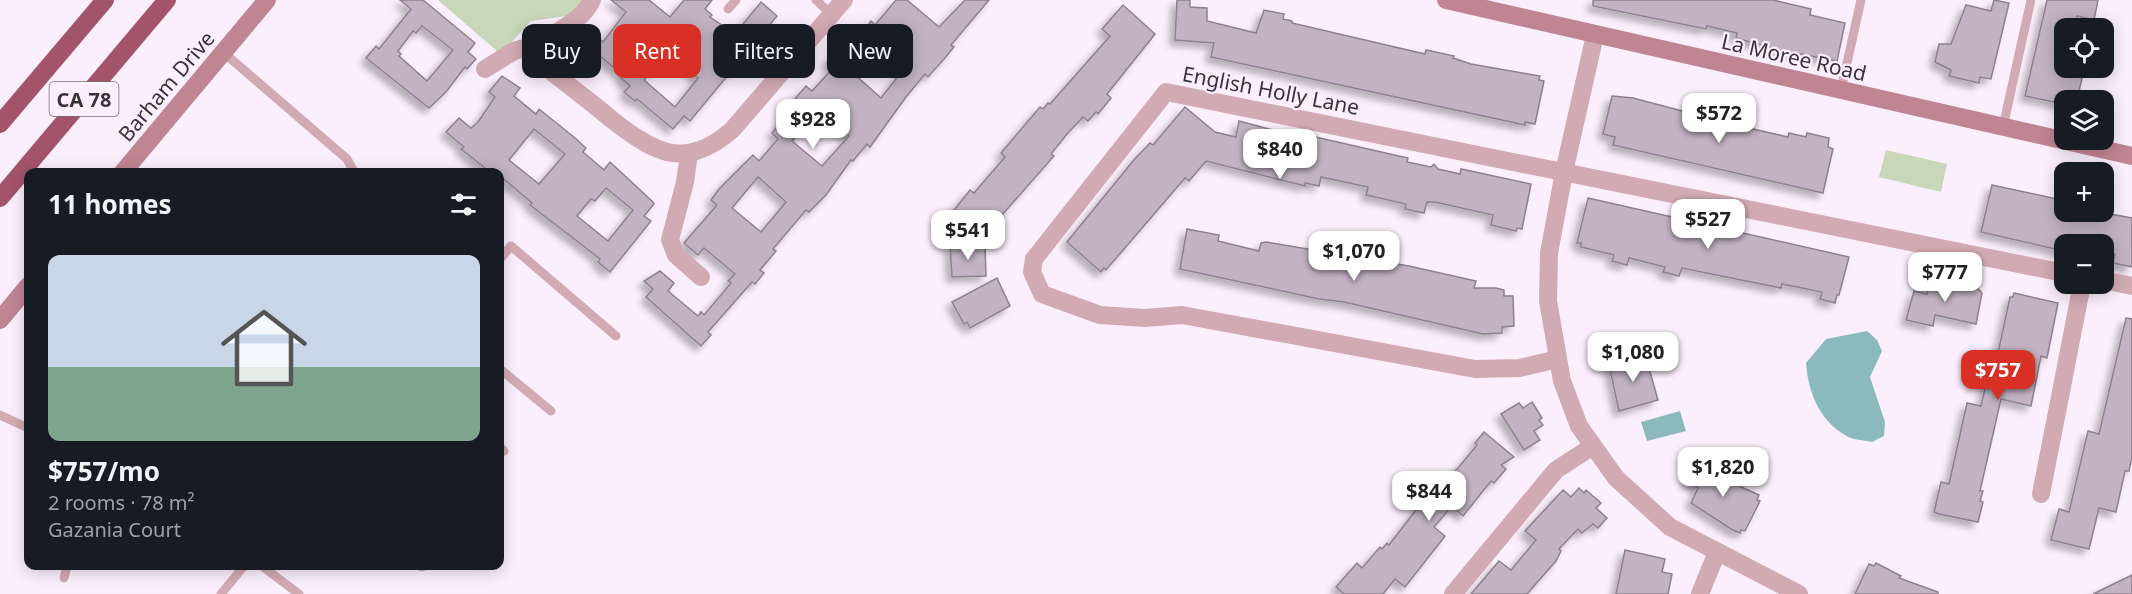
<!DOCTYPE html>
<html lang="en">
<head>
<meta charset="utf-8">
<style>
	body { margin:0; font-family:"Noto Sans",sans-serif; background:#242831; color:#f1f3f6; height:100vh; display:flex; flex-direction:column; font-size:22px; white-space:nowrap }
	* { box-sizing:border-box; margin:0 }
	p { font-size:20px; color:#9ea1a6 }
	.icon { flex:none; width:33px; height:33px; fill:none; stroke:currentColor; stroke-width:2; stroke-linecap:round; stroke-linejoin:round }
	.map { position:relative; flex:1; overflow:hidden }
	.sheet { position:absolute; left:24px; top:168px; width:480px; height:402px; display:flex; flex-direction:column; background:#171b24; border-radius:12px; box-shadow:0 3px 15px #0003 }
	.sheet>* { flex:none }
	.guide { position:absolute; left:522px; top:24px; width:570px; height:54px; display:flex; gap:12px }
	.tools { position:absolute; left:2054px; top:18px; display:grid; gap:12px }
	.tools a { display:grid; place-items:center; width:60px; height:60px; border-radius:12px; background:#171b24; box-shadow:0 3px 15px #0003; font-size:30px }
	.price { position:absolute; translate:-50% -51px; padding:0 14px; border-radius:12px; background:#fff; color:#222; font-size:20px; line-height:39px; filter:drop-shadow(0 2px 3px #0008) }
	.price::after { content:''; position:absolute; left:50%; top:36px; width:18px; height:14px; margin-left:-9px; background:inherit; clip-path:polygon(0 0,100% 0,50% 100%) }
	.price.on { background:#d93025; color:#fff }
	ul { padding:0; list-style:none }
	li { display:grid; align-content:center; gap:12px; height:318px; padding:0 24px }
	li span { display:grid; place-items:center; height:186px; border-radius:12px; color:#555 }
	li>.icon { margin-inline-start:auto }
	span .icon { width:108px; height:108px; fill:#fffc; stroke-width:1 }
	li b { font-size:26px }
	h2 { display:flex; justify-content:space-between; align-items:center; height:72px; padding:0 24px; font-size:26px }
	.tag { padding:0 21px; border-radius:12px; background:#171b24; box-shadow:0 3px 15px #0003; font-size:21px; line-height:54px }
	.tag.on { background:#d93025; color:#fff }
	.map>svg:first-child { display:block }
	.green { fill:#c8d6b9 }
	.water { fill:#8cbabc }
	.building { fill:#c2b2c3; stroke:#8f8090; stroke-width:1.5; fill-rule:evenodd; filter:url(#shadow) }
	.lines { fill:none; stroke-linecap:round; stroke-linejoin:round }
	.lane { stroke:#d2aab3; stroke-width:9 }
	.street { stroke:#d2aab3; stroke-width:18 }
	.secondary { stroke:#c08593; stroke-width:18 }
	.highway { stroke:#a3536a; stroke-width:18 }
	.labels { text-anchor:middle; dominant-baseline:central; stroke-width:4.5; stroke-linejoin:round; paint-order:stroke }
	.shield { fill:#fceffd; stroke:#746b74; stroke-width:1.5 }
	.shield-label { font-size:20px; font-weight:bold; fill:#39333a }
	.street-label { font-size:21px; fill:#39333a; stroke:#fceffd }
</style>
</head>
<body>
<div class="map">
<svg width="2132" height="594" viewBox="0 0 2132 594">
	<defs>
		<filter id="shadow"><feDropShadow dx="-5.5" dy="5.5" stdDeviation="3" flood-color="#0004"/></filter>
	</defs>
	<rect width="100%" height="100%" fill="#fceffd"/>
	<g class="green">
		<polygon points="438,0 583,0 573,15 531,21 508,46 498,52"/>
		<polygon points="1886,150 1947,164 1941,192 1879,177"/>
	</g>
	<g class="water">
		<path d="M 1867,331 L 1877,340 L 1882,351 L 1870,377 L 1885,422 L 1884,436 L 1872,442 C 1864,440 1852,440 1845,435 C 1819,420 1808,391 1806,363 L 1826,339 Z"/>
		<polygon points="1680,411 1686,431 1647,441 1641,422"/>
	</g>
	<g class="building">
		<path d="M 400,0 L 423,0 L 475,43 L 468,52 L 476,59 L 467,69 L 465,67 L 446,92 L 429,108 L 366,58 L 376,46 L 379,49 L 411,9 ZM 422,26 L 453,50 L 427,81 L 399,56 L 401,54 L 398,51 L 413,31 L 416,33 Z"/>
		<path d="M 611,0 L 649,0 L 670,17 L 684,0 L 712,0 L 705,9 L 712,15 L 710,17 L 735,34 L 761,2 L 777,16 L 690,121 L 684,116 L 673,129 L 637,99 L 635,101 L 624,92 L 630,86 L 621,78 L 623,75 L 601,57 L 592,68 L 581,59 L 584,56 L 580,53 L 595,35 L 603,42 L 626,12 ZM 669,51 L 698,78 L 675,107 L 644,80 Z"/>
		<path d="M 896,0 L 907,0 L 939,27 L 965,0 L 989,0 L 951,45 L 954,47 L 944,59 L 928,77 L 925,74 L 906,97 L 870,147 L 867,144 L 853,161 L 851,160 L 826,195 L 809,212 L 806,210 L 773,249 L 776,251 L 760,270 L 764,273 L 755,284 L 752,282 L 723,315 L 708,332 L 711,335 L 701,346 L 646,297 L 653,289 L 644,281 L 660,271 L 674,283 L 668,291 L 698,316 L 701,312 L 704,315 L 731,283 L 728,281 L 735,274 L 704,248 L 698,255 L 684,243 L 717,205 L 711,200 L 719,189 L 753,155 L 759,161 L 778,139 L 772,133 L 797,103 L 794,100 L 806,86 L 812,91 L 833,68 L 827,63 L 860,25 L 865,29 L 871,21 L 875,25 ZM 878,42 L 906,66 L 881,98 L 852,72 ZM 819,111 L 849,136 L 822,166 L 792,141 ZM 758,177 L 786,202 L 761,232 L 732,208 Z"/>
		<polygon points="1177,0 1190,0 1190,7 1207,8 1207,21 1256,33 1264,10 1284,14 1283,19 1292,21 1292,23 1425,54 1426,50 1454,56 1453,58 1471,64 1540,76 1539,80 1544,81 1535,124 1525,122 1525,125 1211,57 1214,43 1175,40"/>
		<polygon points="1593,0 1773,0 1811,9 1810,15 1845,23 1837,61 1775,49 1736,38 1737,33 1707,26 1706,29 1593,6"/>
		<polygon points="1994,0 2009,3 1991,79 1980,77 1979,83 1949,76 1951,70 1935,62 1939,44 1951,44 1966,5 1991,11"/>
		<polygon points="2047,0 2098,0 2094,20 2077,16 2074,28 2064,28 2064,74 2082,78 2077,100 2064,100 2064,104 2025,96"/>
		<polygon points="1123,5 1155,34 1107,94 1111,98 1098,114 1096,112 1088,121 1083,117 1067,134 1051,154 1054,156 1002,215 1004,217 983,242 950,215 970,190 974,193 1005,157 1001,153 1040,107 1043,109 1048,103 1050,104 1110,36 1102,29"/>
		<path d="M 502,76 L 520,88 L 514,96 L 536,114 L 539,109 L 575,138 L 586,148 L 583,152 L 604,170 L 610,162 L 653,202 L 654,204 L 644,216 L 651,221 L 610,272 L 598,262 L 600,259 L 530,205 L 532,203 L 500,176 L 500,172 L 490,172 L 461,149 L 464,147 L 446,132 L 459,118 L 471,128 L 478,122 L 495,97 L 489,92 ZM 534,129 L 565,154 L 539,184 L 509,160 ZM 606,188 L 633,210 L 608,241 L 577,216 L 591,199 L 595,201 Z"/>
		<polygon points="1612,96 1633,98 1709,118 1710,114 1745,122 1749,128 1788,137 1789,133 1806,137 1807,133 1829,138 1828,147 1833,149 1823,193 1613,145 1615,137 1603,134"/>
		<polygon points="1185,107 1215,132 1236,137 1239,121 1284,133 1283,136 1314,143 1315,137 1408,158 1407,162 1431,167 1434,164 1438,169 1460,174 1461,169 1531,184 1522,229 1517,228 1516,231 1491,225 1493,215 1435,202 1427,202 1424,213 1405,209 1406,204 1366,195 1368,187 1321,177 1319,186 1305,183 1305,186 1206,161 1189,181 1185,178 1106,270 1104,268 1101,272 1067,242 1133,161 1150,143 1153,145"/>
		<polygon points="1992,185 2062,200 2059,212 2099,212 2132,218 2132,267 2113,263 2115,254 2103,251 2105,244 2064,244 2064,251 1981,232"/>
		<polygon points="1588,198 1849,257 1839,295 1837,295 1835,303 1820,299 1822,292 1782,284 1781,288 1682,268 1679,276 1663,272 1665,267 1629,258 1627,265 1612,261 1614,255 1581,247 1581,243 1577,243"/>
		<polygon points="1187,229 1219,235 1218,241 1259,251 1261,243 1266,242 1409,266 1476,281 1474,288 1496,288 1504,290 1504,296 1513,296 1514,326 1502,327 1502,333 1483,334 1344,302 1319,299 1180,269"/>
		<polygon points="985,245 986,276 952,277 950,246"/>
		<polygon points="997,278 1010,306 970,328 967,322 964,324 952,302"/>
		<polygon points="1931,278 1977,288 1982,293 1976,324 1935,315 1933,326 1906,320 1914,291 1927,294"/>
		<polygon points="2014,293 2058,303 2047,358 2041,356 2031,406 2001,399 1980,491 1983,491 1980,501 1983,502 1978,522 1939,514 1934,512 1941,482 1949,484 1967,403 1981,406 1989,371 1995,367 2010,297 2013,297"/>
		<polygon points="2126,318 2132,319 2132,457 2129,471 2125,471 2116,512 2099,508 2089,549 2051,540 2059,509 2069,512 2088,431 2099,434"/>
		<polygon points="1645,354 1658,400 1619,411 1609,365"/>
		<polygon points="1532,402 1542,418 1539,420 1543,425 1534,431 1540,440 1524,450 1501,414 1519,403 1523,408"/>
		<polygon points="1484,432 1514,457 1501,465 1506,469 1494,483 1491,481 1463,516 1452,506 1434,527 1445,536 1405,587 1395,579 1383,594 1344,594 1336,587 1357,563 1362,568 1380,547 1382,549 1387,543 1389,545 1445,472 1450,476 1458,468 1477,445 1475,443"/>
		<polygon points="1701,461 1735,484 1759,495 1757,500 1760,501 1745,531 1741,530 1740,533 1731,529 1691,503 1698,488 1687,481"/>
		<polygon points="1579,488 1584,493 1586,490 1601,503 1596,508 1607,518 1598,528 1593,524 1582,533 1578,529 1559,549 1561,551 1556,561 1527,594 1471,594 1499,561 1511,570 1536,540 1525,531 1563,490 1571,497"/>
		<polygon points="1625,550 1665,559 1662,572 1672,574 1668,594 1616,594"/>
		<polygon points="1876,563 1901,576 1899,578 1938,592 1938,594 1855,594 1869,564 1874,566"/>
		<polygon points="2132,575 2132,594 2093,594"/>
	</g>
	<g class="lines">
		<g class="lane">
			<polyline points="816,0 832,15"/>
			<polyline points="728,9 736,0"/>
			<polyline points="223,52 347,159 354,172"/>
			<polyline points="1841,90 1861,0"/>
			<polyline points="2003,127 2031,0"/>
			<polyline points="500,259 511,246 616,336"/>
			<polyline points="500,369 551,411"/>
			<polyline points="0,415 28,428"/>
			<polyline points="500,447 504,451"/>
			<polyline points="262,566 299,594"/>
			<polyline points="420,566 422,567"/>
			<polyline points="64,578 67,566"/>
			<polyline points="221,594 244,566"/>
		</g>
		<g class="street">
			<path d="M 592,0 C 582,22 561,26 545,42 L 546,60 L 553,73 C 572,88 592,103 611,119 C 655,153 684,171 732,130 L 844,0"/>
			<polyline points="1595,35 1564,172 1549,253 1548,301 1562,381 1579,426 1616,478 1670,527 1799,594"/>
			<polyline points="485,69 514,51 545,42"/>
			<polyline points="689,154 685,182 670,240 676,255 701,277"/>
			<polyline points="2103,280 2132,286"/>
			<polyline points="1558,359 1520,368 1475,369 1182,315 1145,318 1100,315 1042,294 1032,272 1034,259 1166,92 2064,273"/>
			<polyline points="2041,494 2082,284"/>
			<polyline points="1453,594 1556,470 1593,446"/>
			<polyline points="1700,594 1717,552"/>
		</g>
		<g class="secondary">
			<polyline points="1446,0 2132,156"/>
			<polyline points="123,172 267,0"/>
			<polyline points="0,320 28,286"/>
		</g>
		<g class="highway">
			<polyline points="0,124 105,0"/>
			<polyline points="0,198 167,0"/>
		</g>
	</g>
	<g class="labels">
		<rect class="shield" x="49.5" y="82" width="69" height="34" rx="4.5"/>
		<g class="shield-label">
			<text x="84" y="99">CA 78</text>
		</g>
		<g class="street-label">
			<text transform="translate(1794 57) rotate(13)">La Moree Road</text>
			<text transform="translate(166 86) rotate(-50)">Barham Drive</text>
			<text transform="translate(1271 90) rotate(11)">English Holly Lane</text>
		</g>
	</g>
</svg>
<div class="tools">
<a><svg class="icon" aria-label="locate" viewBox="0 0 24 24"><circle cx="12" cy="12" r="6"/><path d="M12 2v4M12 18v4M2 12h4M18 12h4"/></svg></a>
<a><svg class="icon" aria-label="layers" viewBox="0 0 24 24"><path d="M12 4l9 5-9 5-9-5zM3 14l9 5 9-5"/></svg></a>
<a>+</a>
<a>−</a>
</div>
<b class="price" style="left:1719px;top:144px">$572</b>
<b class="price" style="left:813px;top:150px">$928</b>
<b class="price" style="left:1280px;top:180px">$840</b>
<b class="price" style="left:1708px;top:250px">$527</b>
<b class="price" style="left:968px;top:261px">$541</b>
<b class="price" style="left:1354px;top:282px">$1,070</b>
<b class="price" style="left:1945px;top:303px">$777</b>
<b class="price" style="left:1633px;top:383px">$1,080</b>
<b class="price on" style="left:1998px;top:401px">$757</b>
<b class="price" style="left:1723px;top:498px">$1,820</b>
<b class="price" style="left:1429px;top:522px">$844</b>
<div class="guide">
<a class="tag">Buy</a>
<a class="tag on">Rent</a>
<a class="tag">Filters</a>
<a class="tag">New</a>
</div>
<section class="sheet">
<h2>11 homes<svg class="icon" aria-label="filters" viewBox="0 0 24 24"><path d="M4 7h16M4 17h16"/><circle cx="9" cy="7" r="2"/><circle cx="15" cy="17" r="2"/></svg></h2>
<ul>
<li><span style="background:linear-gradient(#c9d6e8 60%,#7fa58c 0)"><svg class="icon" aria-label="home" viewBox="0 0 24 24"><path d="M3 11l9-7 9 7M6 9v11h12V9"/></svg></span><div><b>$757/mo</b><p>2 rooms · 78 m²</p><p>Gazania Court</p></div></li>
</ul>
</section>
</div>
</body>
</html>
